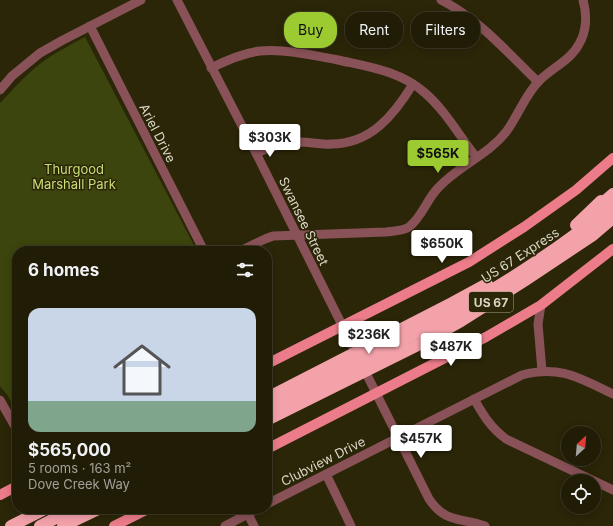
<!DOCTYPE html>
<html lang="en">
<head>
<meta charset="utf-8">
<style>
	body { margin:0; font-family:Inter,sans-serif; background:#282510; color:#f1f3f6; height:100vh; display:flex; flex-direction:column; font-size:15px; white-space:nowrap }
	* { box-sizing:border-box; margin:0 }
	p { font-size:13px; color:#a2a19b }
	.icon { flex:none; width:22px; height:22px; fill:none; stroke:currentColor; stroke-width:2; stroke-linecap:round; stroke-linejoin:round }
	.map { position:relative; flex:1; overflow:hidden }
	.sheet { position:absolute; left:12px; top:246px; width:260px; height:268px; display:flex; flex-direction:column; background:#201c06; border-radius:16px; box-shadow:0 2px 10px #0003,0 0 0 1px #3d3a28 }
	.sheet>* { flex:none }
	.top-card { position:absolute; left:284px; top:12px; width:269px; height:36px; display:flex; gap:8px }
	.needle { width:26px; rotate:26deg }
	.tools { position:absolute; left:561px; top:426px; display:grid; gap:8px }
	.tools a { display:grid; place-items:center; width:40px; height:40px; border-radius:50%; background:#201c06; box-shadow:0 2px 10px #0003,0 0 0 1px #3d3a28; font-size:20px }
	.price { position:absolute; translate:-50% -34px; padding:0 9px; border-radius:4px; background:#fff; color:#222; font-size:13px; line-height:26px; filter:drop-shadow(0 1px 2px #0008) }
	.price::after { content:''; position:absolute; left:50%; top:24px; width:12px; height:9px; margin-left:-6px; background:inherit; clip-path:polygon(0 0,100% 0,50% 100%) }
	.price.current { background:#9cca31; color:#111 }
	ul { padding:0; list-style:none }
	li { display:grid; align-content:center; gap:8px; height:212px; padding:0 16px }
	li+li { border-top:1px solid #3d3a28 }
	li span { display:grid; place-items:center; height:124px; border-radius:12px; color:#555 }
	li>.icon { margin-inline-start:auto }
	span .icon { width:72px; height:72px; fill:#fffc; stroke-width:1 }
	li b { font-size:17px }
	h2 { display:flex; justify-content:space-between; align-items:center; height:48px; padding:0 16px; font-size:17px }
	.tag { padding:0 14px; border-radius:16px; background:#201c06; box-shadow:0 2px 10px #0003,0 0 0 1px #3d3a28; font-size:14px; line-height:36px }
	.tag.current { background:#9cca31; color:#111 }
	.map>svg:first-child { display:block }
	.green { fill:#3c450d }
	.lines { fill:none; stroke-linecap:round; stroke-linejoin:round }
	.minor { stroke:#895258; stroke-width:9 }
	.major { stroke:#ec7c8a; stroke-width:10 }
	.highway { stroke:#f3a2aa; stroke-width:12 }
	.labels { text-anchor:middle; dominant-baseline:central; stroke-width:3; stroke-linejoin:round; paint-order:stroke }
	.shield { fill:#2b2608; stroke:#a5a18c; stroke-width:1 }
	.shield-label { font-size:12px; font-weight:bold; fill:#d9d6c5 }
	.street-label { font-size:13px; fill:#d9d6c5; stroke:#2b2608 }
	.park-label { font-size:13px; fill:#c9de76; stroke:#2b2608 }
</style>
</head>
<body>
<div class="map">
<svg width="613" height="526" viewBox="0 0 613 526">
	<rect width="100%" height="100%" fill="#2b2608"/>
	<path class="green" d="M 85,37 L 197,251 L 17,251 L 17,413 L 8,396 L 0,386 L 0,103 C 13,90 25,75 40,64 C 54,53 70,45 85,37 Z"/>
	<g class="lines">
		<g class="minor">
			<path d="M 177,0 L 256,153 L 429,499 C 446,524 461,517 485,526"/>
			<path d="M 441,0 C 479,19 508,53 538,82"/>
			<polyline points="90,26 204,251"/>
			<path d="M 211,68 C 227,60 243,53 260,51 C 287,49 312,55 338,60 C 369,67 400,71 425,93 C 445,110 460,137 476,157"/>
			<polyline points="0,90 12,76 40,53 63,40 141,0"/>
			<path d="M 256,153 C 270,147 284,143 300,142 C 310,142 320,145 331,144 C 371,144 394,115 413,84"/>
			<path d="M 240,251 L 265,239 L 273,236 L 386,232 C 394,231 403,231 409,227 C 422,217 427,199 438,188 C 458,166 488,155 506,132 C 518,116 525,95 539,81 C 552,68 571,60 579,44 C 587,31 587,14 583,0"/>
			<polyline points="541,305 538,324 542,371"/>
			<path d="M 474,399 C 484,416 490,427 506,439 L 613,490"/>
			<polyline points="0,400 17,430"/>
			<polyline points="326,474 351,526"/>
			<path d="M 267,504 L 522,375 C 560,365 579,378 613,394"/>
			<polyline points="248,514 254,526"/>
			<polyline points="225,526 257,509"/>
		</g>
		<g class="major">
			<polyline points="267,364 469,262 524,227 576,190 613,158"/>
			<polyline points="267,449 486,337 541,305 613,249"/>
			<polyline points="0,495 17,486"/>
			<polyline points="114,526 148,509"/>
		</g>
		<g class="highway">
			<polyline points="597,208 613,194"/>
			<polyline points="576,225 601,201"/>
			<polyline points="267,398 452,303 487,284"/>
			<path d="M 267,410 C 386,349 509,291 613,205"/>
			<polyline points="267,420 420,344 461,321 524,281 593,235 613,218"/>
			<polyline points="11,526 45,509"/>
			<polyline points="40,526 74,509"/>
			<polyline points="63,526 98,509"/>
		</g>
	</g>
	<g class="labels">
		<rect class="shield" x="469" y="292" width="44" height="20" rx="3"/>
		<g class="shield-label">
			<text x="491" y="302">US 67</text>
		</g>
		<g class="street-label">
			<text transform="translate(158 133) rotate(63)">Ariel Drive</text>
			<text transform="translate(304 221) rotate(64)">Swansee Street</text>
			<text transform="translate(520 255) rotate(-33)">US 67 Express</text>
			<text transform="translate(323 461) rotate(-27)">Clubview Drive</text>
		</g>
		<g class="park-label">
			<text x="74" y="169">Thurgood<tspan x="74" dy="15">Marshall Park</tspan></text>
		</g>
	</g>
</svg>
<div class="tools">
<a><svg class="needle" viewBox="-14 -14 28 28"><path d="M0-13l5 13h-10z" fill="#e53935"/><path d="M0 13l5-13h-10z" fill="#a2a19b"/></svg></a>
<a><svg class="icon" aria-label="locate" viewBox="0 0 24 24"><circle cx="12" cy="12" r="6"/><path d="M12 2v4M12 18v4M2 12h4M18 12h4"/></svg></a>
</div>
<b class="price" style="left:270px;top:158px">$303K</b>
<b class="price current" style="left:438px;top:174px">$565K</b>
<b class="price" style="left:442px;top:264px">$650K</b>
<b class="price" style="left:369px;top:355px">$236K</b>
<b class="price" style="left:451px;top:367px">$487K</b>
<b class="price" style="left:421px;top:459px">$457K</b>
<div class="top-card">
<a class="tag current">Buy</a>
<a class="tag">Rent</a>
<a class="tag">Filters</a>
</div>
<section class="sheet">
<h2>6 homes<svg class="icon" aria-label="filters" viewBox="0 0 24 24"><path d="M4 7h16M4 17h16"/><circle cx="9" cy="7" r="2"/><circle cx="15" cy="17" r="2"/></svg></h2>
<ul>
<li><span style="background:linear-gradient(#c9d6e8 75%,#7fa58c 0)"><svg class="icon" aria-label="home" viewBox="0 0 24 24"><path d="M3 11l9-7 9 7M6 9v11h12V9"/></svg></span><div><b>$565,000</b><p>5 rooms · 163 m²</p><p>Dove Creek Way</p></div></li>
</ul>
</section>
</div>
</body>
</html>
